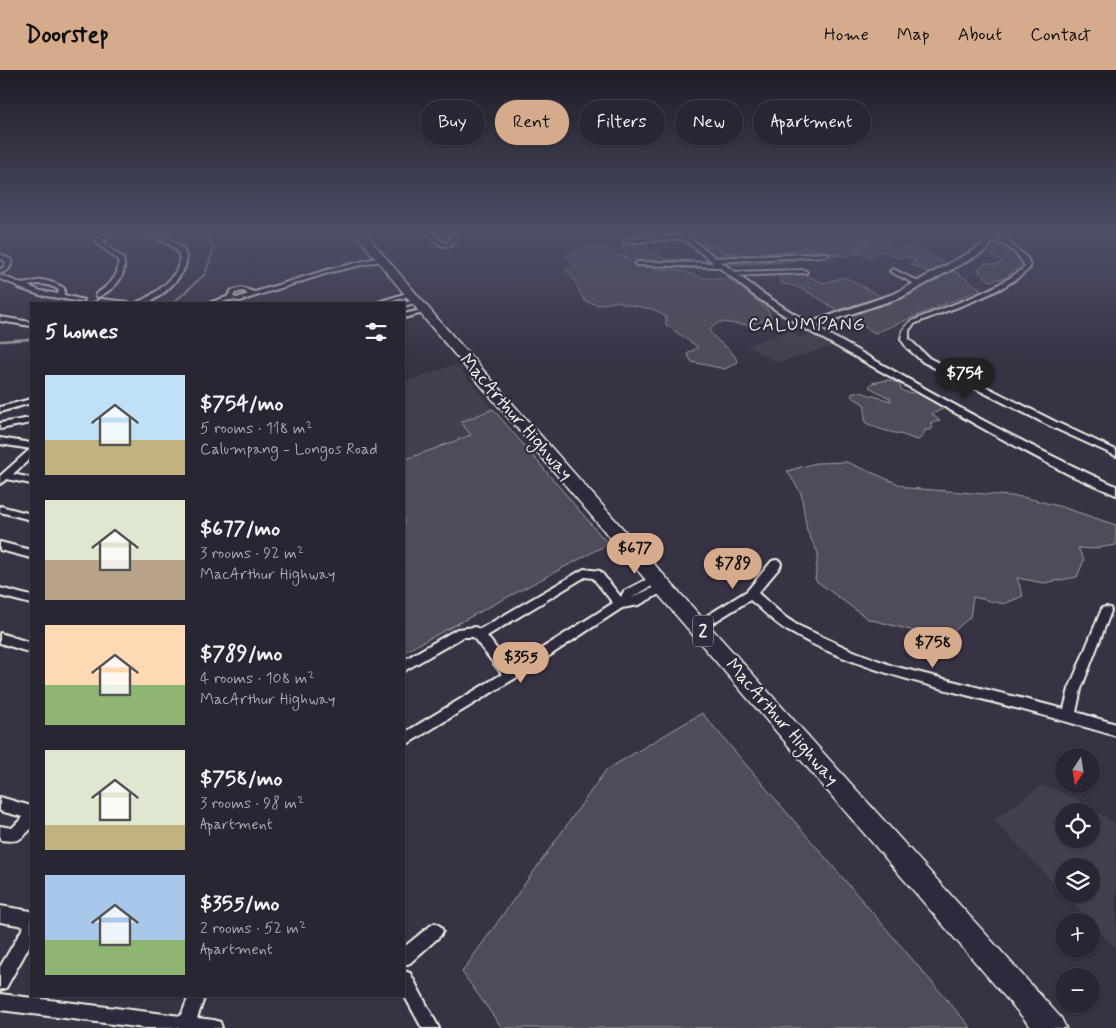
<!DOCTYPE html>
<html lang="en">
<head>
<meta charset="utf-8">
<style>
	body { margin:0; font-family:Mynerve,sans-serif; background:#312e3b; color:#f1f3f6; height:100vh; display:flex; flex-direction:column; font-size:19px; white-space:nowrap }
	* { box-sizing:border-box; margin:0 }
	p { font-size:16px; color:#a5a5ac }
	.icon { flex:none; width:28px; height:28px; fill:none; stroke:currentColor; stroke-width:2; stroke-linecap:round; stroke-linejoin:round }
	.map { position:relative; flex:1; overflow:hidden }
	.drawer { position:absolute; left:30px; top:232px; width:375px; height:695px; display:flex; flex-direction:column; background:#292633; border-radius:0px; box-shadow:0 1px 4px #0004,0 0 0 1px #45434e }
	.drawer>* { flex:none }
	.hud { position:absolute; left:420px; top:30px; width:475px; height:45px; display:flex; gap:10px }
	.needle { width:32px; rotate:192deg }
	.buttons { position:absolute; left:1055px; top:678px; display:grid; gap:10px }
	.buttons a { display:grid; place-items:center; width:45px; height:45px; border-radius:50%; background:#292633; box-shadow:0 1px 4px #0004,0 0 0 1px #45434e; font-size:25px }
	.price { position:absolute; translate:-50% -42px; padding:0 11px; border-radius:18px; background:#d6ab8b; color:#111; font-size:16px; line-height:32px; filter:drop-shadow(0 1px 2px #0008) }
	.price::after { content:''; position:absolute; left:50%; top:30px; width:15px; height:11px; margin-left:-8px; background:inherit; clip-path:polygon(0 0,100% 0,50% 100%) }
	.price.selected { background:#222; color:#fff }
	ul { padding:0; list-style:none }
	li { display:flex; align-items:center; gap:15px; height:125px; padding:0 15px }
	li span { display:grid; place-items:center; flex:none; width:140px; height:100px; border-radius:0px; color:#555 }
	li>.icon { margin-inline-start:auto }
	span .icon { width:60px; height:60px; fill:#fffc; stroke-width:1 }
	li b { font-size:21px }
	h2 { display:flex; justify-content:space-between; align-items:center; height:60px; padding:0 15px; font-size:21px }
	.chip { padding:0 18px; border-radius:22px; background:#292633; box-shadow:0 1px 4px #0004,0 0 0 1px #45434e; font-size:18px; line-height:45px }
	.chip.selected { background:#d6ab8b; color:#111 }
	header { display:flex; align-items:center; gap:30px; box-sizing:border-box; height:70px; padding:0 25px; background:#d6ab8b; color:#111 }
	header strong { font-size:24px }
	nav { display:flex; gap:28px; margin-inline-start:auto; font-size:18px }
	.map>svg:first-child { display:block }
	.built { fill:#433f4e; fill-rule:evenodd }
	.green { fill:#504b59; stroke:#a29ea0 }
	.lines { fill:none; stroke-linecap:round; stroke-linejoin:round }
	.stream-far1 { stroke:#a6a2a4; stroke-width:2 }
	.stream { stroke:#a6a2a4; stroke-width:2.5 }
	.minor-casing { stroke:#f4f1e8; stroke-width:4 }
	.tertiary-casing { stroke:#f4f1e8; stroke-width:4 }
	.trunk-casing { stroke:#f4f1e8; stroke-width:3 }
	.minor { fill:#2f2a3d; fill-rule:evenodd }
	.tertiary { fill:#2f2a3d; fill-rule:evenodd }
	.trunk { fill:#2f2a3d; fill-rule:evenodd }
	.labels { text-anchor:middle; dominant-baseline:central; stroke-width:4.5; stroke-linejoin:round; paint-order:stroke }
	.far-quarter-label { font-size:18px; letter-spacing:1px; fill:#f4f1e8; stroke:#2f2a3d }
	.shield { fill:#2f2a3d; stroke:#b9b5b5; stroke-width:1 }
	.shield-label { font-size:18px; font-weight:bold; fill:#f4f1e8 }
	.street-label { font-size:19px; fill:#f4f1e8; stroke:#2f2a3d }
</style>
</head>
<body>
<header>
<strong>Doorstep</strong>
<nav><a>Home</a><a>Map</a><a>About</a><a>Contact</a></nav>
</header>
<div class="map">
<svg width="1116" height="958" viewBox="0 0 1116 958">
	<rect width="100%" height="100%" fill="#373244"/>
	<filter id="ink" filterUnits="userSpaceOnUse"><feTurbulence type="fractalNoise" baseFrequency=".02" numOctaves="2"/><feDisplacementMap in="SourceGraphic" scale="10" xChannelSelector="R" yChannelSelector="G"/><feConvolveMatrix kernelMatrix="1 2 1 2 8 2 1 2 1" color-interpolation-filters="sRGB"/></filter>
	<g filter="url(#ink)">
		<g class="built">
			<polygon points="790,261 800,268 816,262 838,274 778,293 747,275"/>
			<polygon points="456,294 493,339 461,352 471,365 404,390 404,312"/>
			<path d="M 1042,715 L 1077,729 L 1116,754 L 1116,879 L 994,750 ZM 1064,741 L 1091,741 L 1091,769 L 1064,769 ZM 1064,796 L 1091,796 L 1091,824 L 1064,824 Z"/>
		</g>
		<g class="green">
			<polygon points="742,162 860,162 858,166 862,164 879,166 864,164 865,162 945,162 947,163 939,165 912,164 904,168 886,166 893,168 882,171 895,180 908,176 949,195 932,204 910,194 917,191 905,186 898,188 882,181 867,187 859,183 859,179 868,174 869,170 867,170 866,174 857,177 857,183 846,186 801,176 794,181 757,183 749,185 725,182 720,176 705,174 700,169"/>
			<polygon points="699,175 717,176 723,183 752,187 760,184 796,182 802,178 840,185 790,187 794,192 725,195"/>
			<path d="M 629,176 L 648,180 L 665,189 L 689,190 L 702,194 L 697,199 L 651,196 L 654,199 L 678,200 L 704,208 L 729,209 L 768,240 L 771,248 L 748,255 L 719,252 L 709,260 C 717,274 730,275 738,292 L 725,299 L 692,292 L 687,284 L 698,277 L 666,255 L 666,247 L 653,239 L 624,234 L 619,231 L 598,235 L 585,231 C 578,220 576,210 566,200 L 576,197 L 567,185 C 578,179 591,176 604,178 C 611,180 618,186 626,188 L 626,183 L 620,177 Z"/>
			<polygon points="1001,178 1020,189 1023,194 1005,208 990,211 977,200 985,193 997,195 1002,191 990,184 993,180"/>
			<polygon points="951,199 981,219 875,263 845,246 906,225"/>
			<path d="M 801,203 L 823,213 L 845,207 L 882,227 L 837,240 C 820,230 803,215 782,214 L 778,204 Z"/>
			<path d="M 888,310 L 899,313 L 901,319 L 905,322 L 918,323 L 945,338 L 932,344 L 940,351 L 930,353 L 933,357 L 931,360 L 925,360 L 923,366 L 918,370 C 911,369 906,365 899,364 C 887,361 876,359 865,352 L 865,335 L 851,326 L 853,322 L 860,322 L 891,331 L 891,329 L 869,317 L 872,313 Z"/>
			<polygon points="493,339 608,474 404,582 404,390 471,365 461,352"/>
			<polygon points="847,392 908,418 1023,427 1062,437 1116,455 1116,475 1092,479 1078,478 1084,490 1077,507 1044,513 1017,508 1023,526 1004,534 973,527 970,547 945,569 868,549 815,510 818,483 807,461 801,423 787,401 816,393"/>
			<polygon points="702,643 971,958 502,958 462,902 606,700"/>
		</g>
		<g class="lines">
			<polyline class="stream-far1" points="172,234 205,204 214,179 205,164 200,162"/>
			<polyline class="stream" points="0,271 31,269"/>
			<defs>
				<g id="minor">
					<path d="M 109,162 L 116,162 L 102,172 L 123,188 C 128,206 114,220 98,227 L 96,226 L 96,224 C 109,215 120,207 118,190 L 96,172 L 98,168 Z"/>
					<path d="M 136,162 C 152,162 181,168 186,186 C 190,202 160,230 146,233 C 142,234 138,234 134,234 C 138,231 144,230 148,227 C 165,217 196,190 169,174 C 159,168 146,167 136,162 Z"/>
					<path d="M 426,162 L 432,162 L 440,170 L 446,174 L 454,162 L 460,162 L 451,176 C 439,178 433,170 426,162 Z"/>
					<path d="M 996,162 L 1002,162 C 1005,166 1009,171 1011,174 C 1019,183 1030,185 1030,198 C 998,227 953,237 914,254 L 909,260 L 909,269 L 929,288 L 1058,353 L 1116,380 L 1116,386 L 1052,357 L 923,292 L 907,278 L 901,269 L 903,260 L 910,252 C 948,235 992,224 1025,197 C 1018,180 1005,174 989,170 L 988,169 L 991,167 L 1004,171 Z"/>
					<polygon points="686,165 689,167 688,168 626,173 623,171 626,169"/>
					<polygon points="828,183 828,185 826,186 714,192 711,190 714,188"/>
					<polygon points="0,184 10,189 12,192 9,199 0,204 0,199 4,197 6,192 0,188"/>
					<path d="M 381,187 L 384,189 L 383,190 L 331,202 L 240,231 L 229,230 L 216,234 L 205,234 L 227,227 L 231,221 L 241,218 L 255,222 L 327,200 ZM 243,221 L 248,224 L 237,228 L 233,227 L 235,223 Z"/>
					<polygon points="638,192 721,193 724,195 721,197 636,195 636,193"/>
					<polygon points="893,199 921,213 922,214 917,215 891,202 890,201"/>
					<polygon points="804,200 807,202 806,203 732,206 729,204 732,202"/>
					<path d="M 0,205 L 23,214 L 42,210 L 54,213 L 64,218 L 64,225 L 84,230 L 81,232 L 40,225 L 19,218 L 18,216 L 0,209 ZM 37,214 C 45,214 51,215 59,220 L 58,224 L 41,221 L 28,216 Z"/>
					<polygon points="410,222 413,224 412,225 383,234 372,234"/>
					<polygon points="101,229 128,232 131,234 92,234"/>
					<polygon points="416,229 418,230 418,232 404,236 404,234 401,234"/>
					<polygon points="425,239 428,241 427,242 404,248 404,244"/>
					<polygon points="0,247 31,252 31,256 0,251"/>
					<polygon points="31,329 31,333 0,342 0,337"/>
					<polygon points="31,348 31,353 0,359 0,353"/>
					<polygon points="0,368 31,373 31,379 0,374"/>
					<polygon points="31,380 31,388 13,404 31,408 31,414 7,409 0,414 0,406 28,381"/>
					<polygon points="0,436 31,444 31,450 0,442"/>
					<polygon points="0,472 31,480 31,488 0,480"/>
					<path d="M 776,490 L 780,491 L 781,494 L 780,497 L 758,523 L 785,547 L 797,555 L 851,580 L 893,596 L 1064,639 L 1069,619 L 1101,541 L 1102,538 L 1106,537 L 1110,538 L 1111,541 L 1081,619 L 1076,642 L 1116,654 L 1116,666 C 1066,651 1016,638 966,625 C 905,609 843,593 788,561 C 774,553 763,540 750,530 L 703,559 L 699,561 L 695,559 L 693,556 L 695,553 L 747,521 L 772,491 Z"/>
					<path d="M 584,499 L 600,501 L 621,527 L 624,521 L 655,505 L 659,506 L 660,509 L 659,512 L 631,528 L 663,513 L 667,514 L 668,517 L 667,520 L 639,535 L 622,538 L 514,609 L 404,676 L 404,663 L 502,604 L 473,567 L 463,567 L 404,601 L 404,590 L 457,559 L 475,557 L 480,559 ZM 585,507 L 593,508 L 613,533 L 511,598 L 487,566 Z"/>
					<polygon points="0,518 31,526 31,534 0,526"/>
					<polygon points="0,563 31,573 31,583 0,573"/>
					<path d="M 0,727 L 31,736 L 31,759 C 19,771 18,772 0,770 L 0,756 L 12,758 L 23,747 L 0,741 Z"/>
					<polygon points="0,836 31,841 31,873 6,918 0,920 0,897 24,856 0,852"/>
					<polygon points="435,853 440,856 443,861 440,866 410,893 404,895 404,877 430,856"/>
					<polygon points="404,901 410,903 439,958 422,958 404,925"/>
					<polygon points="0,924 181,946 189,926 205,926 197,948 214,950 220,952 222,958 145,958 0,940"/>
				</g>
				<path id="tertiary" d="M 675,162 L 682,162 L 762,223 L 808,253 L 896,223 L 981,176 L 987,169 L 984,162 L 990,162 L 995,169 L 987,180 L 902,227 L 814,256 C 914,312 1012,370 1116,416 L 1116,425 L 1068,404 L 991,363 L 804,258 L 756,227 Z"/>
				<polygon id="trunk" points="354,162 364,162 437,248 670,512 1061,948 1066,958 1032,958 656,522 429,254"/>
			</defs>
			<use href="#minor" class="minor-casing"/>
			<use href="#tertiary" class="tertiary-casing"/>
			<use href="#trunk" class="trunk-casing"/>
			<use href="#minor" class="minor"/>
			<use href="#tertiary" class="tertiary"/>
			<use href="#trunk" class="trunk"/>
		</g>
	</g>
	<linearGradient id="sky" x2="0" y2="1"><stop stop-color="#1e1c25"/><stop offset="0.55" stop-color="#4d4f67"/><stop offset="1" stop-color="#4d4f67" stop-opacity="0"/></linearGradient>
	<rect width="1116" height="296" fill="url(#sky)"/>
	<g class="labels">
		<g class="far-quarter-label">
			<text x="807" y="255">CALUMPANG</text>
		</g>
		<rect class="shield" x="693" y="545.5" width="20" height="31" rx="4"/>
		<g class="shield-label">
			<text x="703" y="561">2</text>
		</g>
		<g class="street-label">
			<text transform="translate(516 347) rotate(49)">MacArthur Highway</text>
			<text transform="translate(782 652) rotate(49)">MacArthur Highway</text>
		</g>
	</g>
</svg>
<div class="buttons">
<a><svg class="needle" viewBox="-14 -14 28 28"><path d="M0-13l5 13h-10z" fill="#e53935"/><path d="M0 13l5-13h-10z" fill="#a5a5ac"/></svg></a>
<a><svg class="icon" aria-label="locate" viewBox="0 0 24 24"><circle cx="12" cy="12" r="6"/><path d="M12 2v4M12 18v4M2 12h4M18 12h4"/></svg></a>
<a><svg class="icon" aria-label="layers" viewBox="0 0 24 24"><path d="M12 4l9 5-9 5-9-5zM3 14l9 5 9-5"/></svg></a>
<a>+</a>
<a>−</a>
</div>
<b class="price selected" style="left:965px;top:330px">$754</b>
<b class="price" style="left:635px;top:505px">$677</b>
<b class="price" style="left:733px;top:520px">$789</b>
<b class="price" style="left:933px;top:599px">$758</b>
<b class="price" style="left:521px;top:614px">$355</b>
<div class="hud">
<a class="chip">Buy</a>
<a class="chip selected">Rent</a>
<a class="chip">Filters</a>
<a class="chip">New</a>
<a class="chip">Apartment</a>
</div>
<section class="drawer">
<h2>5 homes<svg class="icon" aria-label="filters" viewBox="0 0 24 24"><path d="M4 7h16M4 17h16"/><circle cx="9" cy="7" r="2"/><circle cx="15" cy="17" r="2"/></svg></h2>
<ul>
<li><span style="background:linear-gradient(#bfe0f5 65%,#c2b280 0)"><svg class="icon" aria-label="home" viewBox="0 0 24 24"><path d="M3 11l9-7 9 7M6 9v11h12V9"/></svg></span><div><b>$754/mo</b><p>5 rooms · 118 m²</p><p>Calumpang - Longos Road</p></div></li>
<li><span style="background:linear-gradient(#dfe7d0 60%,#b9a48a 0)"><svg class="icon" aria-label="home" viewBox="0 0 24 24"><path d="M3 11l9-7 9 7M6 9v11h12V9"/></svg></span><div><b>$677/mo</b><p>3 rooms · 92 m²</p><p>MacArthur Highway</p></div></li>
<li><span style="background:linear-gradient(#ffd9b3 60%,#8fb573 0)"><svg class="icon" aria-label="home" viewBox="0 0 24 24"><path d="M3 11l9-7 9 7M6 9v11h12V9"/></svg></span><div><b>$789/mo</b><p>4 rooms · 108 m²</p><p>MacArthur Highway</p></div></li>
<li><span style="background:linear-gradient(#dfe7d0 75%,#c2b280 0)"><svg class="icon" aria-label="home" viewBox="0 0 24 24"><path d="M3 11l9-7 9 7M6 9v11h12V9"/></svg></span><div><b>$758/mo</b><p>3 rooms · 98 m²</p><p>Apartment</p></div></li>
<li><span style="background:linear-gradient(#a9c7e8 65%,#8fb573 0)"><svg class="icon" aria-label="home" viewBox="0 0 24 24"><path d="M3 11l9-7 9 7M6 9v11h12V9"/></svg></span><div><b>$355/mo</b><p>2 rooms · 52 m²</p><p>Apartment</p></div></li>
</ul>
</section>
</div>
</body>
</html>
